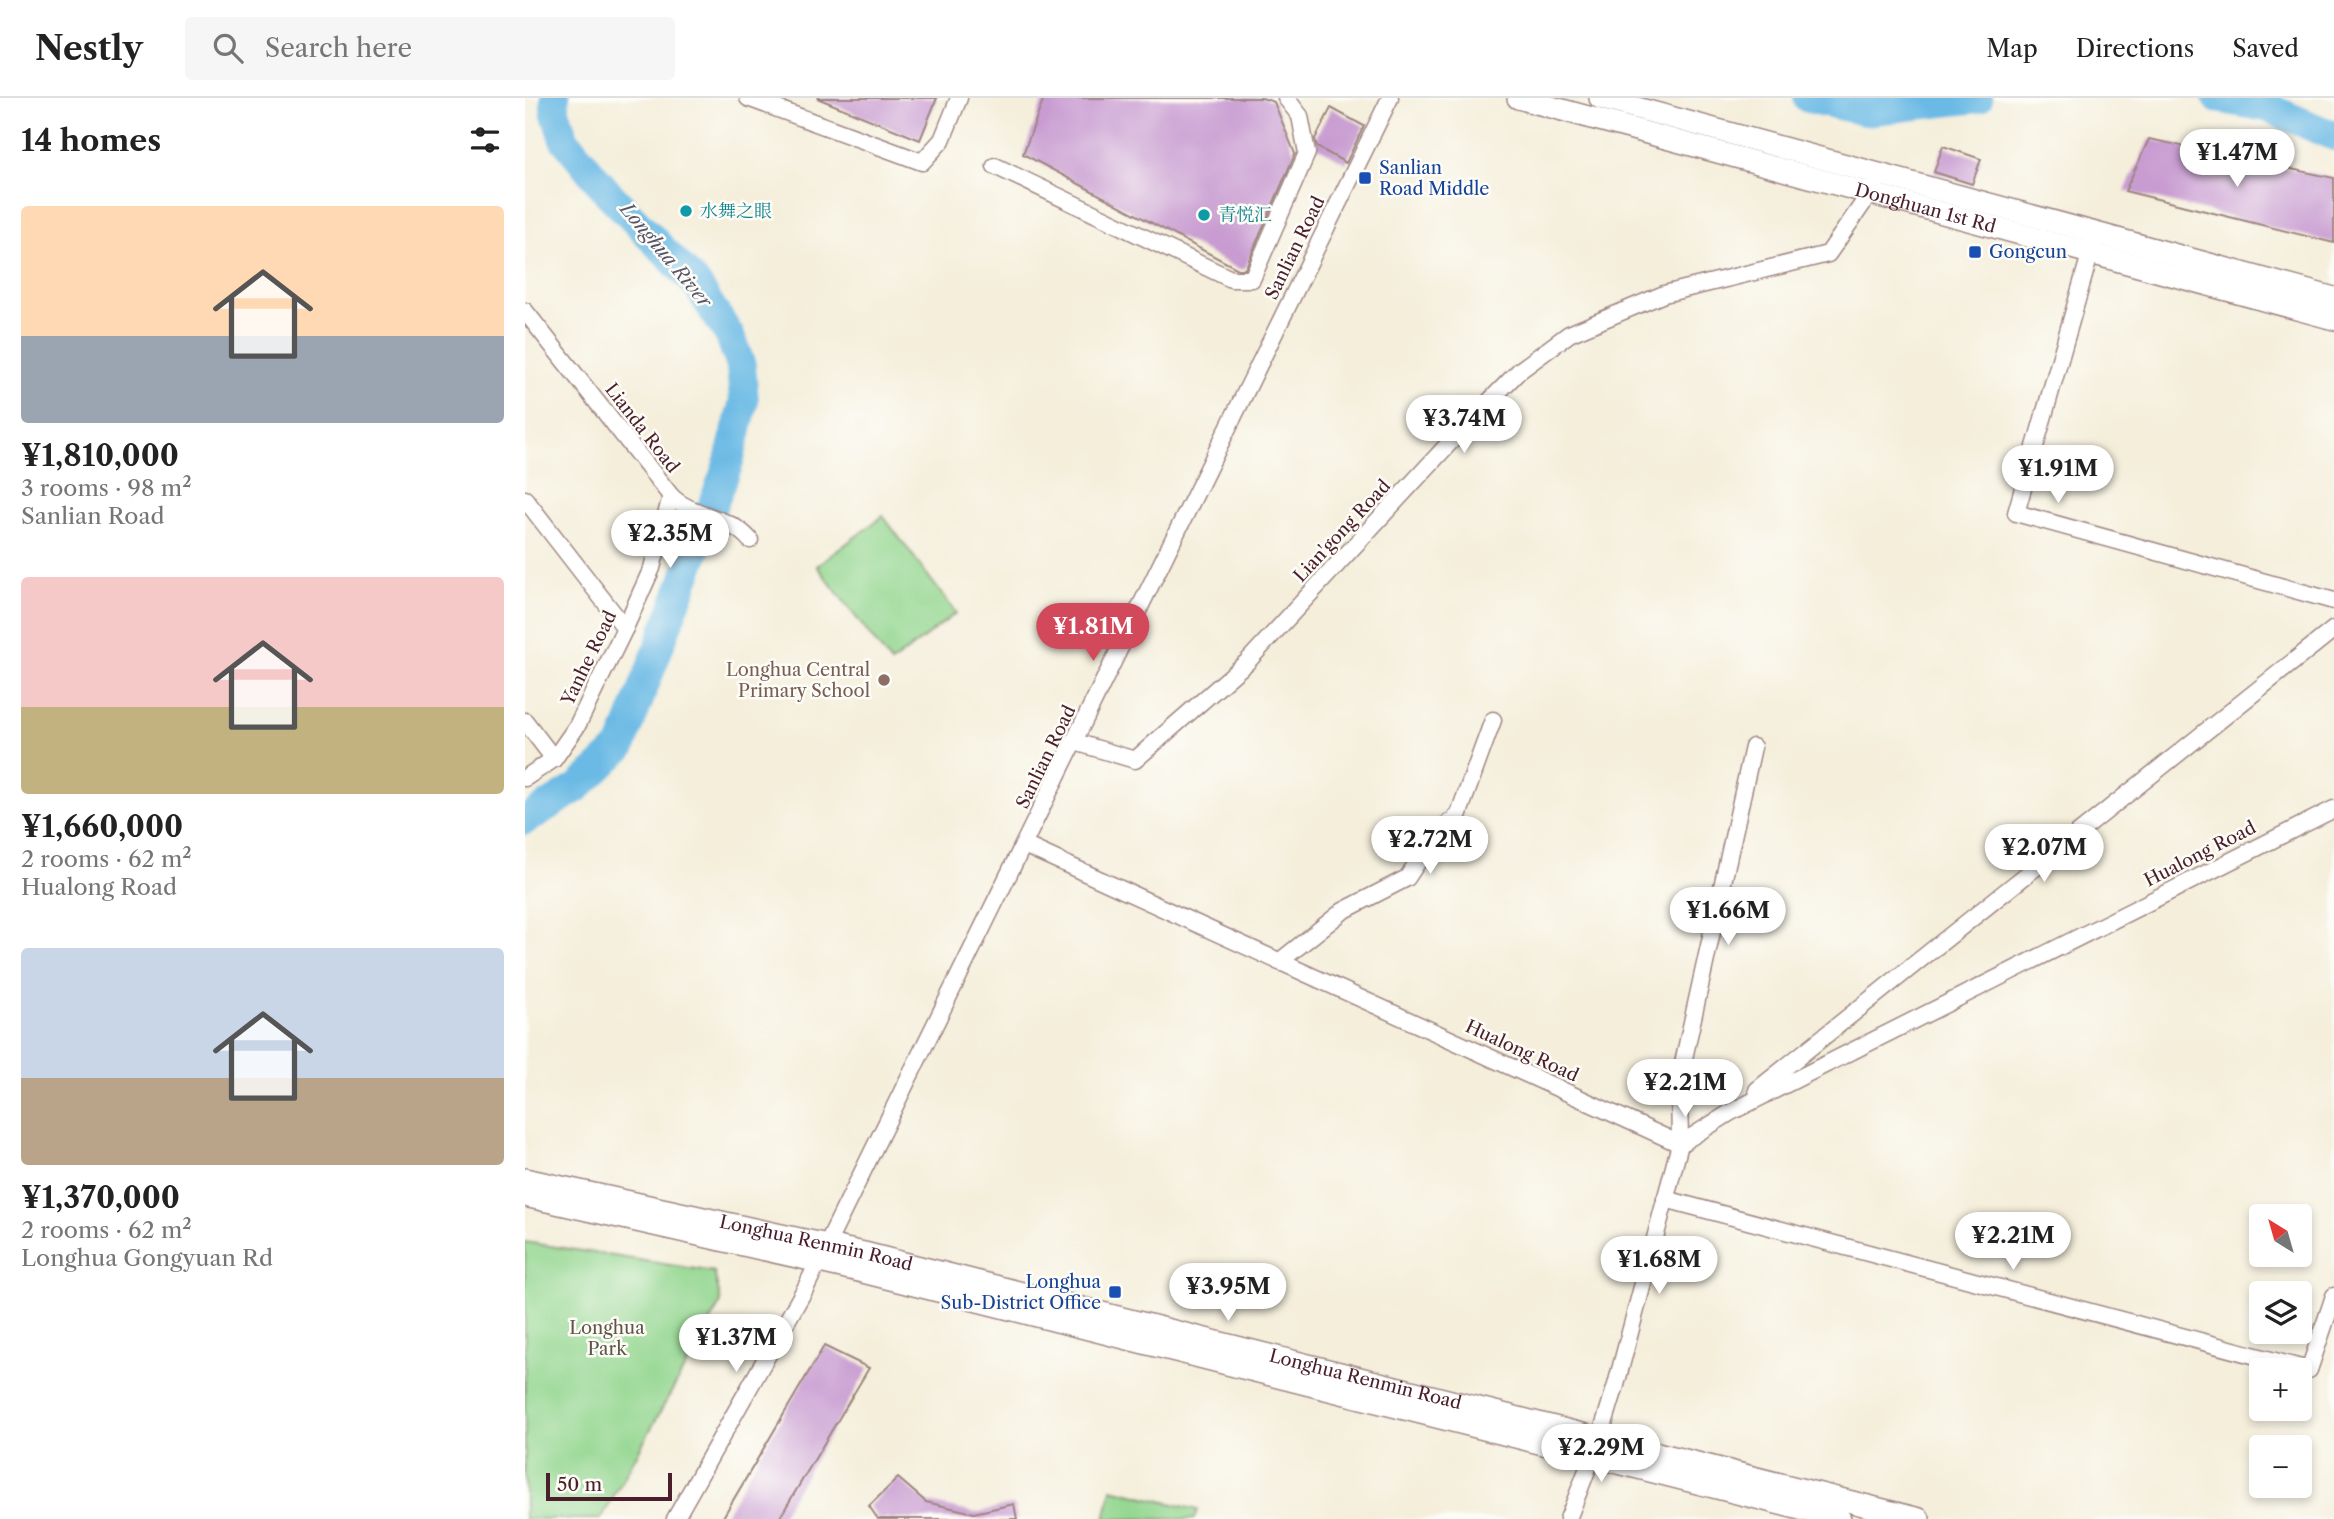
<!DOCTYPE html>
<html lang="en">
<head>
<meta charset="utf-8">
<style>
	body { margin:0; font-family:"Libre Caslon Text","Noto Serif SC",serif; background:#f6f6f6; color:#222; height:100vh; display:flex; flex-direction:column; font-size:26px; white-space:nowrap }
	* { box-sizing:border-box; margin:0 }
	p { font-size:23px; color:#767676 }
	.icon { flex:none; width:38px; height:38px; fill:none; stroke:currentColor; stroke-width:2; stroke-linecap:round; stroke-linejoin:round }
	.map { position:relative; flex:1; overflow:hidden }
	.details { display:flex; flex-direction:column; background:#fff; width:525px }
	.details>* { flex:none }
	.needle { width:46px; rotate:323deg }
	.controls { position:absolute; left:1724px; top:1106px; display:grid; gap:14px }
	.controls a { display:grid; place-items:center; width:63px; height:63px; border-radius:7px; background:#fff; box-shadow:0 4px 10px #0003; font-size:35px }
	.scale { position:absolute; left:21px; bottom:18px; width:126px; box-sizing:border-box; padding-left:7px; border:4px solid #4a1f2b; border-top:0; font-size:19px; line-height:24px; white-space:nowrap; color:#4a1f2b; -webkit-text-stroke:5px #fdfcf7; paint-order:stroke }
	.price { position:absolute; translate:-50% -60px; padding:0 16px; border-radius:24px; background:#fff; color:#222; font-size:23px; line-height:46px; filter:drop-shadow(0 2px 4px #0008) }
	.price::after { content:''; position:absolute; left:50%; top:42px; width:21px; height:16px; margin-left:-10px; background:inherit; clip-path:polygon(0 0,100% 0,50% 100%) }
	.price.active { background:#d1495b; color:#fff }
	ul { padding:0; list-style:none }
	li { display:grid; align-content:center; gap:14px; height:371px; padding:0 21px }
	li span { display:grid; place-items:center; height:217px; border-radius:7px; color:#555 }
	li>.icon { margin-inline-start:auto }
	span .icon { width:126px; height:126px; fill:#fffc; stroke-width:1 }
	li b { font-size:30px }
	h2 { display:flex; justify-content:space-between; align-items:center; height:84px; padding:0 21px; font-size:30px }
	header { display:flex; align-items:center; gap:42px; box-sizing:border-box; height:98px; padding:0 35px; background:#fff; border-bottom:2px solid #e0e0e0 }
	header strong { font-size:33px }
	nav { display:flex; gap:38px; margin-inline-start:auto; font-size:24px }
	.search { width:490px; height:63px; background:#f6f6f6; display:flex; align-items:center; gap:18px; box-sizing:border-box; padding:0 24px; border-radius:7px; color:#767676; font-size:26px }
	main { display:flex; flex:1; min-height:0 }
	.map>svg:first-child { display:block }
	.green { fill:#91d58d; stroke:#6e7a5c; stroke-width:2 }
	.lines { fill:none; stroke-linecap:round; stroke-linejoin:round }
	.river { stroke:#6bbae5; stroke-width:30 }
	.building { fill:#c89bd1 }
	.minor-casing { stroke:#9f8682; stroke-width:19 }
	.major-casing { stroke:#9f8682; stroke-width:24 }
	.minor { stroke:#fff; stroke-width:16 }
	.major { stroke:#fff; stroke-width:21 }
	.transit-dot { fill:#1a4fb4; stroke:#fdfcf7; stroke-width:2.5 }
	.culture-dot { fill:#0f9aa8; stroke:#fdfcf7; stroke-width:2.5 }
	.education-dot { fill:#8d6e63; stroke:#fdfcf7; stroke-width:2.5 }
	.labels { text-anchor:middle; dominant-baseline:central; stroke-width:5; stroke-linejoin:round; paint-order:stroke }
	.transit-label { font-size:18px; fill:#164399; stroke:#fdfcf7; text-anchor:start }
	.street-label { font-size:18px; fill:#4a1f2b; stroke:#fdfcf7 }
	.culture-label { font-size:18px; fill:#0d838f; stroke:#fdfcf7; text-anchor:start }
	.education-label { font-size:18px; fill:#785e54; stroke:#fdfcf7; text-anchor:end }
	.park-label { font-size:18px; fill:#5f5648; stroke:#fdfcf7 }
	.water-label { font-size:19px; font-style:italic; fill:#56556c; stroke:#fdfcf7 }
</style>
</head>
<body>
<header>
<strong>Nestly</strong>
<div class="search"><svg class="icon" aria-label="search" viewBox="0 0 24 24"><circle cx="10" cy="10" r="6"/><path d="M15 15l6 6"/></svg>Search here</div>
<nav><a>Map</a><a>Directions</a><a>Saved</a></nav>
</header>
<main>
<section class="details">
<h2>14 homes<svg class="icon" aria-label="filters" viewBox="0 0 24 24"><path d="M4 7h16M4 17h16"/><circle cx="9" cy="7" r="2"/><circle cx="15" cy="17" r="2"/></svg></h2>
<ul>
<li><span style="background:linear-gradient(#ffd9b3 60%,#9aa5b1 0)"><svg class="icon" aria-label="home" viewBox="0 0 24 24"><path d="M3 11l9-7 9 7M6 9v11h12V9"/></svg></span><div><b>¥1,810,000</b><p>3 rooms · 98 m²</p><p>Sanlian Road</p></div></li>
<li><span style="background:linear-gradient(#f6c9c9 60%,#c2b280 0)"><svg class="icon" aria-label="home" viewBox="0 0 24 24"><path d="M3 11l9-7 9 7M6 9v11h12V9"/></svg></span><div><b>¥1,660,000</b><p>2 rooms · 62 m²</p><p>Hualong Road</p></div></li>
<li><span style="background:linear-gradient(#c9d6e8 60%,#b9a48a 0)"><svg class="icon" aria-label="home" viewBox="0 0 24 24"><path d="M3 11l9-7 9 7M6 9v11h12V9"/></svg></span><div><b>¥1,370,000</b><p>2 rooms · 62 m²</p><p>Longhua Gongyuan Rd</p></div></li>
</ul>
</section>
<div class="map">
<svg width="1809" height="1421" viewBox="0 0 1809 1421">
	<rect width="100%" height="100%" fill="#fdfcf7"/>
	<filter id="ink" filterUnits="userSpaceOnUse"><feTurbulence type="fractalNoise" baseFrequency=".0143" numOctaves="2"/><feDisplacementMap in="SourceGraphic" scale="14" xChannelSelector="R" yChannelSelector="G"/><feConvolveMatrix kernelMatrix="1 2 1 2 8 2 1 2 1" color-interpolation-filters="sRGB"/></filter>
	<filter id="wash" filterUnits="userSpaceOnUse"><feTurbulence type="fractalNoise" baseFrequency=".00686" numOctaves="4" result="noise"/><feDisplacementMap in="SourceGraphic" scale="28" xChannelSelector="R" yChannelSelector="G"/><feGaussianBlur stdDeviation="1.57" result="paint"/><feColorMatrix in="noise" values="0 0 0 0 0 0 0 0 0 0 0 0 0 0 0 0 0 1.4 0 .05"/><feComposite in="paint" operator="in"/></filter>
	<g filter="url(#wash)">
		<rect width="100%" height="100%" fill="#f4eeda"/>
		<g class="green">
			<polygon points="358,418 431,515 366,565 292,468"/>
			<polygon points="0,1144 189,1174 196,1204 76,1421 0,1421"/>
			<polygon points="587,1391 673,1412 670,1421 580,1421"/>
		</g>
		<g class="lines">
			<g class="river">
				<polyline points="1283,0 1339,13 1453,0"/>
				<polyline points="1692,0 1741,9 1809,38"/>
				<polyline points="0,722 53,689 96,649 203,367 219,303 216,268 205,238 172,187 83,95 39,41 30,13 30,0"/>
			</g>
		</g>
		<g id="blocks">
			<g class="building">
				<polygon points="292,0 412,0 395,42"/>
				<polygon points="519,0 737,0 749,4 770,56 720,171 713,171 498,56"/>
				<polygon points="806,10 839,28 821,65 792,49 790,41"/>
				<polygon points="1624,41 1809,80 1809,145 1600,93"/>
				<polygon points="1418,48 1456,61 1447,86 1409,74"/>
				<polygon points="299,1248 344,1270 254,1421 197,1421"/>
				<polygon points="373,1380 401,1404 449,1415 489,1406 492,1421 353,1421 344,1408"/>
			</g>
		</g>
	</g>
	<g filter="url(#ink)">
		<use href="#blocks" fill-opacity="0" stroke="#9f8682" stroke-width="2"/>
		<g class="lines">
			<defs>
				<g id="minor">
					<polyline points="223,0 397,64 417,42 434,0"/>
					<polyline points="470,68 706,181 727,181 782,55 775,18 761,0"/>
					<polyline points="1568,146 1491,415 1809,503"/>
					<path d="M 0,213 L 146,398 C 169,420 204,417 225,442"/>
					<polyline points="0,401 100,530"/>
					<polyline points="0,623 29,661"/>
					<polyline points="550,644 610,662 722,564 941,327 994,273 1044,236 1139,196 1303,156 1350,88"/>
					<polyline points="0,680 29,661 52,628 100,530 127,470 146,398"/>
					<polyline points="499,747 1155,1046 1206,1014 1809,711"/>
					<polyline points="754,864 818,813 882,780 913,733 933,718 968,622"/>
					<polyline points="1232,992 1809,531"/>
					<polyline points="1140,1101 1784,1272 1809,1198"/>
					<polyline points="150,1421 280,1191 865,0"/>
					<polyline points="1043,1421 1075,1339 1091,1287 1155,1046 1154,983 1228,649"/>
				</g>
				<g id="major">
					<path id="s1" d="M 993,0 L 1809,221"/>
					<polyline points="1075,0 1809,200"/>
					<path id="s2" d="M 0,1081 L 339,1155 L 1394,1421"/>
					<polyline points="0,1098 330,1172 1315,1421"/>
				</g>
			</defs>
			<use href="#minor" class="minor-casing"/>
			<use href="#major" class="major-casing"/>
			<use href="#minor" class="minor"/>
			<use href="#major" class="major"/>
		</g>
	</g>
	<g class="transit-dot">
		<rect x="833" y="73" width="14" height="14" rx="3.5"/>
		<rect x="1443" y="147" width="14" height="14" rx="3.5"/>
		<rect x="583" y="1187" width="14" height="14" rx="3.5"/>
	</g>
	<g class="culture-dot">
		<circle cx="161" cy="113" r="7"/>
		<circle cx="679" cy="117" r="7"/>
	</g>
	<circle class="education-dot" cx="359" cy="582" r="7"/>
	<g class="labels">
		<g class="transit-label">
			<text x="854" y="70">Sanlian<tspan x="854" dy="21">Road Middle</tspan></text>
			<text x="1464" y="154">Gongcun</text>
			<text x="576" y="1184" text-anchor="end">Longhua<tspan x="576" dy="21">Sub-District Office</tspan></text>
		</g>
		<g class="street-label">
			<text stroke="none"><textPath href="#s1" startOffset="422">Donghuan 1st Rd</textPath></text>
			<text transform="translate(770 150) rotate(-64)">Sanlian Road</text>
			<text transform="translate(117 330) rotate(52)">Lianda Road</text>
			<text transform="translate(817 433) rotate(-47)">Lian'gong Road</text>
			<text transform="translate(64 560) rotate(-64)">Yanhe Road</text>
			<text transform="translate(521 659) rotate(-64)">Sanlian Road</text>
			<text transform="translate(1675 756) rotate(-27)">Hualong Road</text>
			<text transform="translate(997 953) rotate(25)">Hualong Road</text>
			<text stroke="none"><textPath href="#s2" startOffset="298">Longhua Renmin Road</textPath></text>
			<text stroke="none"><textPath href="#s2" startOffset="864">Longhua Renmin Road</textPath></text>
		</g>
		<g class="culture-label">
			<text x="175" y="113">水舞之眼</text>
			<text x="693" y="117">青悦汇</text>
		</g>
		<g class="education-label">
			<text x="345" y="572">Longhua Central<tspan x="345" dy="21">Primary School</tspan></text>
		</g>
		<g class="park-label">
			<text x="82" y="1230">Longhua<tspan x="82" dy="21">Park</tspan></text>
		</g>
		<g class="water-label">
			<text transform="translate(141 157) rotate(50)">Longhua River</text>
		</g>
	</g>
</svg>
<div class="controls">
<a><svg class="needle" viewBox="-14 -14 28 28"><path d="M0-13l5 13h-10z" fill="#e53935"/><path d="M0 13l5-13h-10z" fill="#767676"/></svg></a>
<a><svg class="icon" aria-label="layers" viewBox="0 0 24 24"><path d="M12 4l9 5-9 5-9-5zM3 14l9 5 9-5"/></svg></a>
<a>+</a>
<a>−</a>
</div>
<div class="scale">50 m</div>
<b class="price" style="left:1712px;top:91px">¥1.47M</b>
<b class="price" style="left:939px;top:357px">¥3.74M</b>
<b class="price" style="left:1533px;top:407px">¥1.91M</b>
<b class="price" style="left:145px;top:472px">¥2.35M</b>
<b class="price active" style="left:568px;top:565px">¥1.81M</b>
<b class="price" style="left:905px;top:778px">¥2.72M</b>
<b class="price" style="left:1519px;top:786px">¥2.07M</b>
<b class="price" style="left:1203px;top:849px">¥1.66M</b>
<b class="price" style="left:1160px;top:1021px">¥2.21M</b>
<b class="price" style="left:1488px;top:1174px">¥2.21M</b>
<b class="price" style="left:1134px;top:1198px">¥1.68M</b>
<b class="price" style="left:703px;top:1225px">¥3.95M</b>
<b class="price" style="left:211px;top:1276px">¥1.37M</b>
<b class="price" style="left:1076px;top:1386px">¥2.29M</b>
</div>
</main>
</body>
</html>
